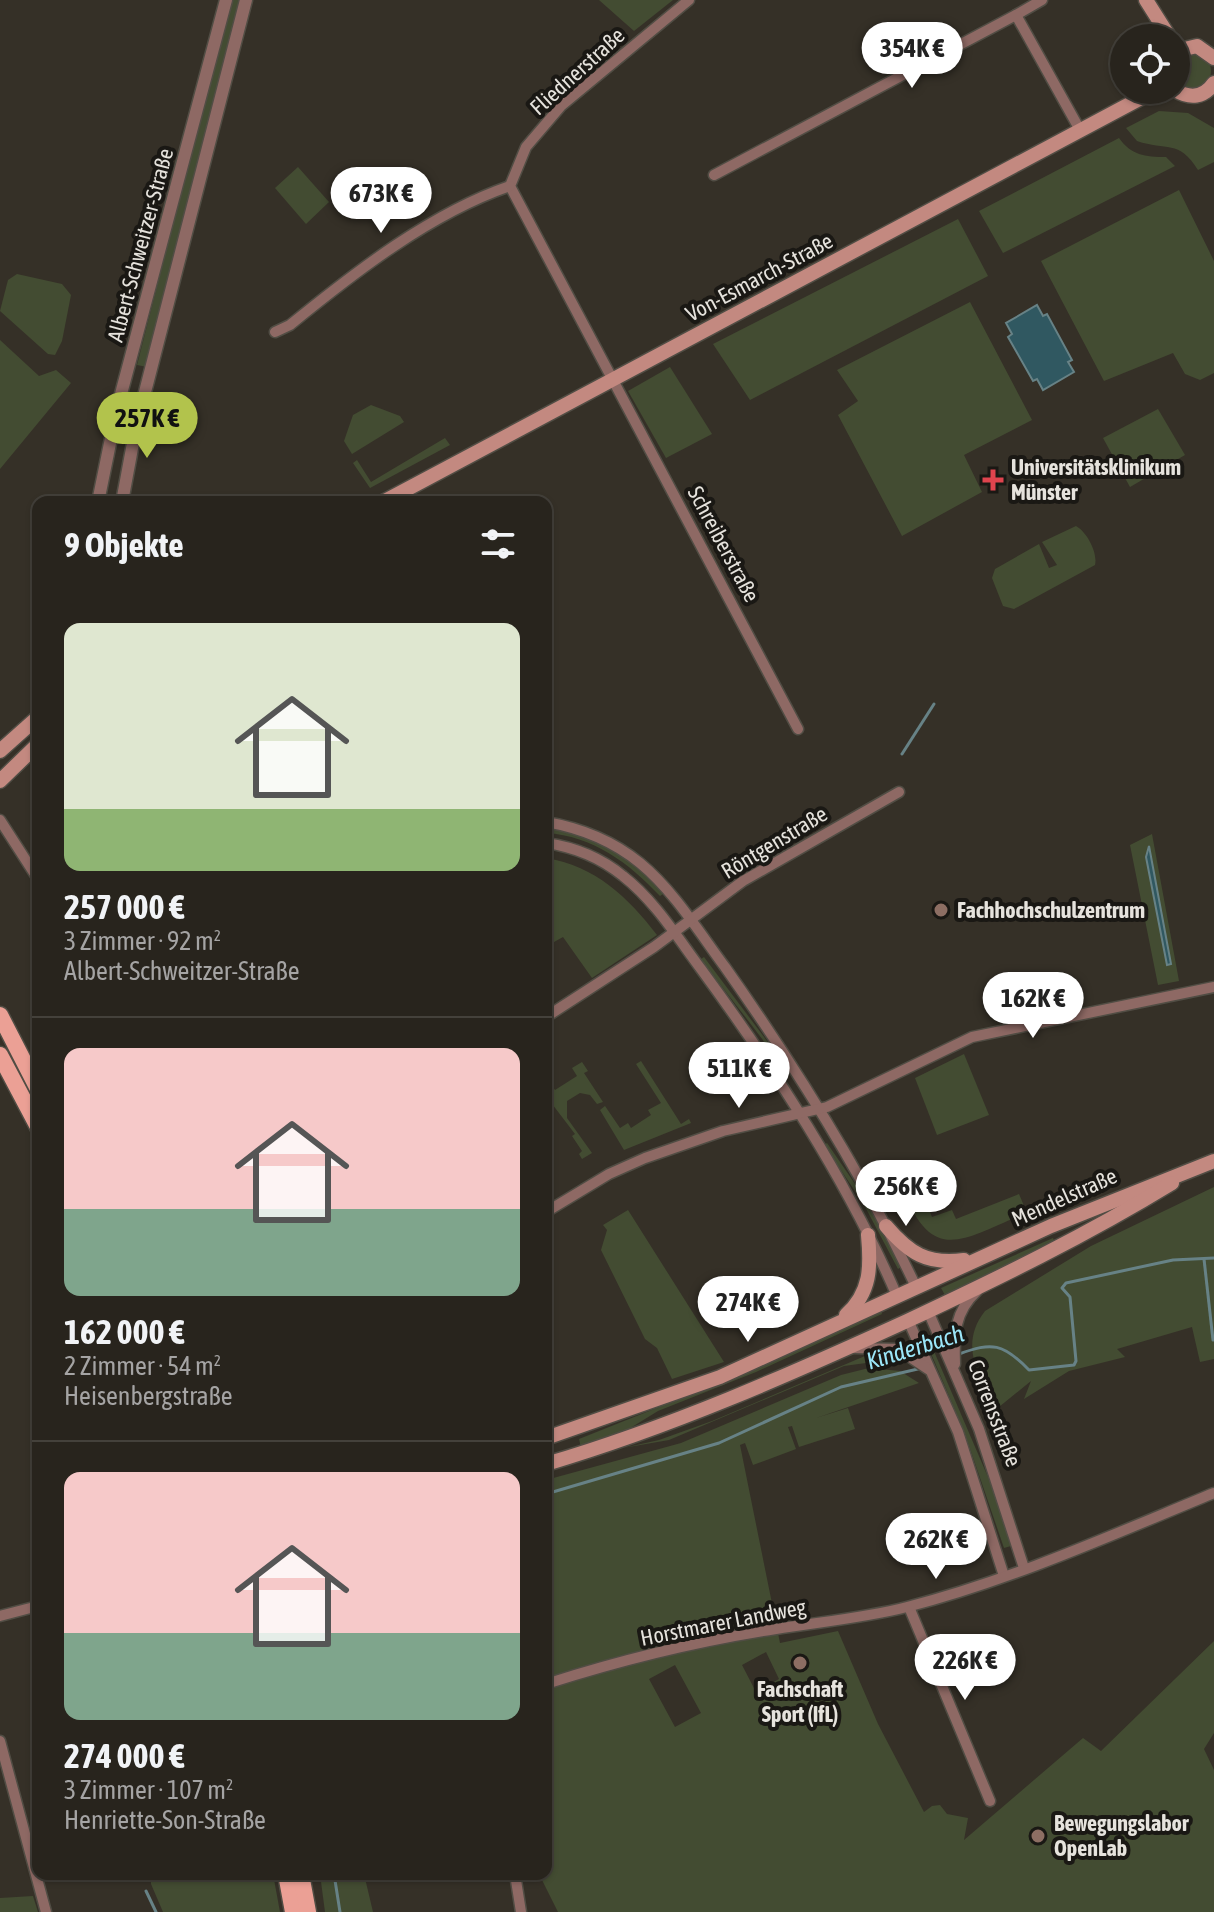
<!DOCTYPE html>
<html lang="de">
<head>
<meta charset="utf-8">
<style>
	body { margin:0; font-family:"Asap Condensed",sans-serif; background:#34302a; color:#f1f3f6; height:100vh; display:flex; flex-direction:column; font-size:30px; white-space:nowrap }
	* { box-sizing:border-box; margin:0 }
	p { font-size:26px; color:#a5a4a4 }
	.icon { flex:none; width:44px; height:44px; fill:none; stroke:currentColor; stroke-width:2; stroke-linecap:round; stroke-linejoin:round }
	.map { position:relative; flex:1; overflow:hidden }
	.details { position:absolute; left:32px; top:496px; width:520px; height:1384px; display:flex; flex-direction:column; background:#28241d; border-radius:16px; box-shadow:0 2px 6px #0004,0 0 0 2px #44413b }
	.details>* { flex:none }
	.controls { position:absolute; left:1110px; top:24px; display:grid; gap:16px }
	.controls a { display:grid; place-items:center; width:80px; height:80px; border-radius:50%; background:#28241d; box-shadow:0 2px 6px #0004,0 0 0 2px #44413b; font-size:40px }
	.price { position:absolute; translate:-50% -68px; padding:0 18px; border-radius:28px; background:#fff; color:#222; font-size:26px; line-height:52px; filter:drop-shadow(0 2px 4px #0008) }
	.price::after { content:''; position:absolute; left:50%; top:48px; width:24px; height:18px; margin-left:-12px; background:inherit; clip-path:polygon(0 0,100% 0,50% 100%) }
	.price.on { background:#b2c34c; color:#111 }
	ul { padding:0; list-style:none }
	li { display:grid; align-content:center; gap:16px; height:424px; padding:0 32px }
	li+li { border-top:2px solid #44413b }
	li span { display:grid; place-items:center; height:248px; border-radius:16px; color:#555 }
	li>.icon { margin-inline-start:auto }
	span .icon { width:144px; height:144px; fill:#fffc; stroke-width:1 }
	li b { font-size:34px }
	h2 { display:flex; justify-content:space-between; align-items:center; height:96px; padding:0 32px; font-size:34px }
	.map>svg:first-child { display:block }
	.green { fill:#434c32; fill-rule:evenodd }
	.water { fill:#305861; stroke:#678286; stroke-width:2 }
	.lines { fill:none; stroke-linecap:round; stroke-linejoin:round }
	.stream { stroke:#678286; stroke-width:3 }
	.minor-casing { stroke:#514d44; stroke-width:13 }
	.tertiary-casing { stroke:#514d44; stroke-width:15 }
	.secondary-casing { stroke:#514d44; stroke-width:17 }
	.primary-casing { stroke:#514d44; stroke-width:19 }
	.minor { stroke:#8e6964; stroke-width:10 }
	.tertiary { stroke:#8e6964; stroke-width:12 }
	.secondary { stroke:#c38980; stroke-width:14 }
	.primary { stroke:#eba095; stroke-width:16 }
	.health-dot { fill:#e0444e; stroke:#1a1814; stroke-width:3 }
	.education-dot { fill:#8d6e63; stroke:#1a1814; stroke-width:3 }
	.labels { text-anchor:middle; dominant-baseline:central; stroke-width:8; stroke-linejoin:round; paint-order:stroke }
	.street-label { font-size:22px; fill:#e6e3dd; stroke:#1a1814 }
	.poi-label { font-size:22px; font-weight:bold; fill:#e6e3dd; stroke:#1a1814; text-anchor:start }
	.water-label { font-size:24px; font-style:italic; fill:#9ce7f9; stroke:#1a1814 }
</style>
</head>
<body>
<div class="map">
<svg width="1214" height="1912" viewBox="0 0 1214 1912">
	<rect width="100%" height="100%" fill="#353027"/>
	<g class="green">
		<polygon points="230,0 241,0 147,367 137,365"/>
		<polygon points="599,0 673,0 634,31"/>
		<circle cx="1193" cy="71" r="18"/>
		<path d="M 1159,111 L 1188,113 L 1214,128 L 1214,162 L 1198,170 C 1179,139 1166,151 1137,141 L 1126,128 Z"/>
		<path d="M 1119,138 C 1131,155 1145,157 1166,157 L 1175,166 L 1003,253 L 979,211 Z"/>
		<polygon points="298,167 329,202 306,224 275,188"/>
		<polygon points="1179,190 1214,261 1214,373 1200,380 1185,374 1173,353 1104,381 1041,261"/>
		<polygon points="958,219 988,276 750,400 713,344"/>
		<polygon points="17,274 62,284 71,295 62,341 55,355 48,354 0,311 8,280"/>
		<polygon points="970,302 1032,420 964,455 982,492 902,536 838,415 858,401 837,370"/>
		<polygon points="0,340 39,376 56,370 71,383 0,469"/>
		<polygon points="670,367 712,434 666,458 628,391"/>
		<polygon points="371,405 400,416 404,422 352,454 344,441 353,415"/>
		<polygon points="1158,409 1185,455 1130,487 1103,438"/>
		<polygon points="445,438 450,445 370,488 353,463 357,460 371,482"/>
		<path d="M 1076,526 C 1087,532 1098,553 1095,565 L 1014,609 L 1003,606 L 992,578 L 995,569 L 1039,544 L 1049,568 L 1057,565 L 1042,542 Z"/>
		<path d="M 546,828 C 592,833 634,859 663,894 L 660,896 C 629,863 593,836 546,833 Z"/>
		<path d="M 1152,834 L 1179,981 L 1158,985 L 1130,845 ZM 1149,848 L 1171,963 L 1167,965 L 1146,857 Z"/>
		<path d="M 546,858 C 595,866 628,897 657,935 L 592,978 L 563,937 L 554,942 L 549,934 L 546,935 Z"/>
		<path d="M 704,957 L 785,1065 L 782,1067 C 757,1030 728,996 701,959 Z"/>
		<polygon points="964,1054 989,1115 937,1135 915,1078"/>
		<polygon points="641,1061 681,1124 689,1119 691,1123 624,1150 600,1110 605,1106 620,1128 628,1123 631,1128 651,1115 648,1110 661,1103 636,1064"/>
		<polygon points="582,1062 588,1071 584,1073 603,1102 597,1104 590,1095 580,1093 567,1101 567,1118 592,1153 582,1159 579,1154 582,1151 572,1136 575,1134 546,1096 546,1085 550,1083 555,1090 577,1076 572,1068"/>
		<polygon points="827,1143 864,1197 901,1267 898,1269 863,1203 824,1145"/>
		<path d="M 919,1185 L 932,1217 L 952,1210 L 956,1219 L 1019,1194 L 1027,1213 C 965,1237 934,1268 903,1190 Z"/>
		<path d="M 1214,1187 L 1214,1359 L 1200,1362 L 1192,1327 L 1117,1349 L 1125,1357 L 1069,1371 L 1024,1399 L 1031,1381 L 994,1411 C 980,1377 958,1345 985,1311 L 1091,1246 Z"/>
		<polygon points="628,1210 724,1362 672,1379 657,1348 645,1339 601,1250 607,1230 603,1225"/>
		<polygon points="1053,1238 1055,1243 946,1297 941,1288"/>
		<polygon points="881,1310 882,1314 756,1372 658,1411 619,1435 581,1448 579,1439 759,1367"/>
		<polygon points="927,1335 997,1498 1011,1546 1004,1548 964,1431 924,1337"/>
		<polygon points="872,1353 889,1354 888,1360 844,1366 669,1440 623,1448 659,1440 712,1421"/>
		<path d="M 869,1368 L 900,1371 L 919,1383 L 816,1418 L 848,1408 L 855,1429 L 799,1447 L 792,1426 L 788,1427 L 796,1449 L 753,1465 L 745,1443 L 740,1445 L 780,1643 L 838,1631 L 878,1724 L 924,1812 L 932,1806 L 940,1805 L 947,1814 L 968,1818 L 964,1840 L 1083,1738 L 1101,1751 L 1214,1641 L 1214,1733 L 1204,1749 L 1214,1770 L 1214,1912 L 558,1912 L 539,1874 L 546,1874 L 546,1480 L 681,1443 L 841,1375 ZM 766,1652 L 779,1679 L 756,1692 L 742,1665 ZM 675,1665 L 701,1713 L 675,1727 L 649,1679 Z"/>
		<polygon points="151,1874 273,1874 280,1912 163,1912 151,1884"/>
		<polygon points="320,1874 364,1874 373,1912 325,1912"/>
		<polygon points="33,1896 38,1912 0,1912 0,1898"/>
	</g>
	<g class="water">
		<polygon points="1037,305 1043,316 1047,314 1072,360 1068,362 1074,372 1043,390 1037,379 1033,381 1008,337 1012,334 1006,323"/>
		<polygon points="1149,846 1171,964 1167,965 1146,857"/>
	</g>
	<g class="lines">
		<g class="stream">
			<polyline points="902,754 934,704"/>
			<polyline points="1204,1259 1213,1340"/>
			<path d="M 959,1354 C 992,1342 1003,1343 1029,1370 L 1074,1365 L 1076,1361 L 1070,1297 L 1062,1288 L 1066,1283 L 1173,1260 L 1214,1258"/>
			<polyline points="546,1494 719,1443 841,1387 922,1368"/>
			<polyline points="334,1874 340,1912"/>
			<polyline points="146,1891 156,1912"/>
		</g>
		<defs>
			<g id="minor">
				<polyline points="689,0 561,106 526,147 510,186 798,729"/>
				<polyline points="1016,15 1042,0"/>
				<polyline points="714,175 1016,15 1080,130"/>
				<path d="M 275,332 L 290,325 C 355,272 431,213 510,186"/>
				<polyline points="0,820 38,879"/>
				<path d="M 546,822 C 581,828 613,841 640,863 C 674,891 699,932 725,967 C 797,1069 863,1174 916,1287"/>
				<path d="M 546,843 C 574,847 601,858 623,876 C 655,901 677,937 701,969 C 775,1070 847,1180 897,1296"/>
				<polyline points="546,1017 654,947 743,881 899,792"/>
				<polyline points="546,1212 609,1174 645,1158 723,1131 827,1107 972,1037 1214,987"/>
				<polyline points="928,1311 979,1429 1024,1568"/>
				<polyline points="908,1320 958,1432 1004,1576"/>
				<polyline points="855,1348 898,1349 928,1369"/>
				<path d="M 955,1364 C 954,1335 954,1312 977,1291"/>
				<polyline points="909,1607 990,1801"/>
				<polyline points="0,1616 38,1606"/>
				<path d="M 546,1684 C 621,1660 698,1641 776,1629 C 820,1622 864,1618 907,1607 C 1012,1580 1114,1534 1214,1493"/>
				<polyline points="0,1741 46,1912"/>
				<polyline points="515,1874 521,1912"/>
			</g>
			<g id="tertiary">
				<polyline points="98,502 117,409 226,0"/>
				<polyline points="122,502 136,427 246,0"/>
			</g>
			<g id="secondary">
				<polyline points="1146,0 1170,38"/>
				<polyline points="1176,51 1197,46 1214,58"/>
				<path d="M 1175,90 C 1190,99 1204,98 1214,83"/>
				<polyline points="383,502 1156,90"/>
				<polyline points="0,751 38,717"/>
				<polyline points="0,781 38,744"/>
				<path d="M 886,1226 C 909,1253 927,1265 964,1260"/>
				<path d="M 846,1315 C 871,1292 871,1267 868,1235"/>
				<polyline points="546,1438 720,1377 1051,1226 1214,1161"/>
				<path d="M 546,1464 C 671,1427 789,1375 907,1321 C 997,1279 1087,1235 1172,1183"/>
			</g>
			<g id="primary">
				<polyline points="0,1015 38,1089"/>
				<polyline points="0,1055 38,1127"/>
				<polyline points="286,1874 293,1912"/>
				<polyline points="301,1874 308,1912"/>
			</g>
		</defs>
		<use href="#minor" class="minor-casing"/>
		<use href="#tertiary" class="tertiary-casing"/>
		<use href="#secondary" class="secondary-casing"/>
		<use href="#primary" class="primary-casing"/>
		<use href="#minor" class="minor"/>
		<use href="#tertiary" class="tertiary"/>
		<use href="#secondary" class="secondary"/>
		<use href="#primary" class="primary"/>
	</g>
	<path class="health-dot" d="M989 468h8v8h8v8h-8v8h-8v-8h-8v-8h8z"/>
	<g class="education-dot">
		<circle cx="941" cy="910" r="8"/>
		<circle cx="800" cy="1663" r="8"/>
		<circle cx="1038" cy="1836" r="8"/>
	</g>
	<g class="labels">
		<g class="street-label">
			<text transform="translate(577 71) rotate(-42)">Fliednerstraße</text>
			<text transform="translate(140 245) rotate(-75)">Albert-Schweitzer-Straße</text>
			<text transform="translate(759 277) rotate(-28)">Von-Esmarch-Straße</text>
			<text transform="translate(724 544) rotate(62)">Schreiberstraße</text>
			<text transform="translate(774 842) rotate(-31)">Röntgenstraße</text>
			<text transform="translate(1064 1197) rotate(-24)">Mendelstraße</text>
			<text transform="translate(995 1413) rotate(69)">Corrensstraße</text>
			<text transform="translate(723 1622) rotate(-11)">Horstmarer Landweg</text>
		</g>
		<g class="poi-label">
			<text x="1011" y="467">Universitätsklinikum<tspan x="1011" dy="25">Münster</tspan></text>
			<text x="957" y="910">Fachhochschulzentrum</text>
			<text x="800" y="1689" text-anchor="middle">Fachschaft<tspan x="800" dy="25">Sport (IfL)</tspan></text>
			<text x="1054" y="1823">Bewegungslabor<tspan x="1054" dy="25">OpenLab</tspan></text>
		</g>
		<g class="water-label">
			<text transform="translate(915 1347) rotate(-17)">Kinderbach</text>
		</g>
	</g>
</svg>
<div class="controls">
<a><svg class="icon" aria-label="locate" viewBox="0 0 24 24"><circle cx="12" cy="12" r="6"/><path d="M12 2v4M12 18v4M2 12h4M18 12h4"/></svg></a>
</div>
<b class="price" style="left:912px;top:90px">354K €</b>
<b class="price" style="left:381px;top:235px">673K €</b>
<b class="price on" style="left:147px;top:460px">257K €</b>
<b class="price" style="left:1033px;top:1040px">162K €</b>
<b class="price" style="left:739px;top:1110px">511K €</b>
<b class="price" style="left:906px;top:1228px">256K €</b>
<b class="price" style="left:748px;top:1344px">274K €</b>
<b class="price" style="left:936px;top:1581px">262K €</b>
<b class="price" style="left:965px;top:1702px">226K €</b>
<section class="details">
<h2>9 Objekte<svg class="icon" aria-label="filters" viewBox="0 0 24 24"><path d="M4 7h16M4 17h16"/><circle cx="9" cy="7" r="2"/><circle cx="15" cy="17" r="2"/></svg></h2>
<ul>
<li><span style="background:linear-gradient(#dfe7d0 75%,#8fb573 0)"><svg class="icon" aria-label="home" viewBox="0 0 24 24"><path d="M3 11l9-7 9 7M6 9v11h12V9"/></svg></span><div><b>257 000 €</b><p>3 Zimmer · 92 m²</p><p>Albert-Schweitzer-Straße</p></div></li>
<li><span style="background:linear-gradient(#f6c9c9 65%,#7fa58c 0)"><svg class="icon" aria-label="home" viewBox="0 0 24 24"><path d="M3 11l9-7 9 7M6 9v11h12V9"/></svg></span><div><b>162 000 €</b><p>2 Zimmer · 54 m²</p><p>Heisenbergstraße</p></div></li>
<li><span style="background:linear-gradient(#f6c9c9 65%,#7fa58c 0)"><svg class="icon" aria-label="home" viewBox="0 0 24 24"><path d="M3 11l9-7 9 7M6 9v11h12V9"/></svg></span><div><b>274 000 €</b><p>3 Zimmer · 107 m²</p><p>Henriette-Son-Straße</p></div></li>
</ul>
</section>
</div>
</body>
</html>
